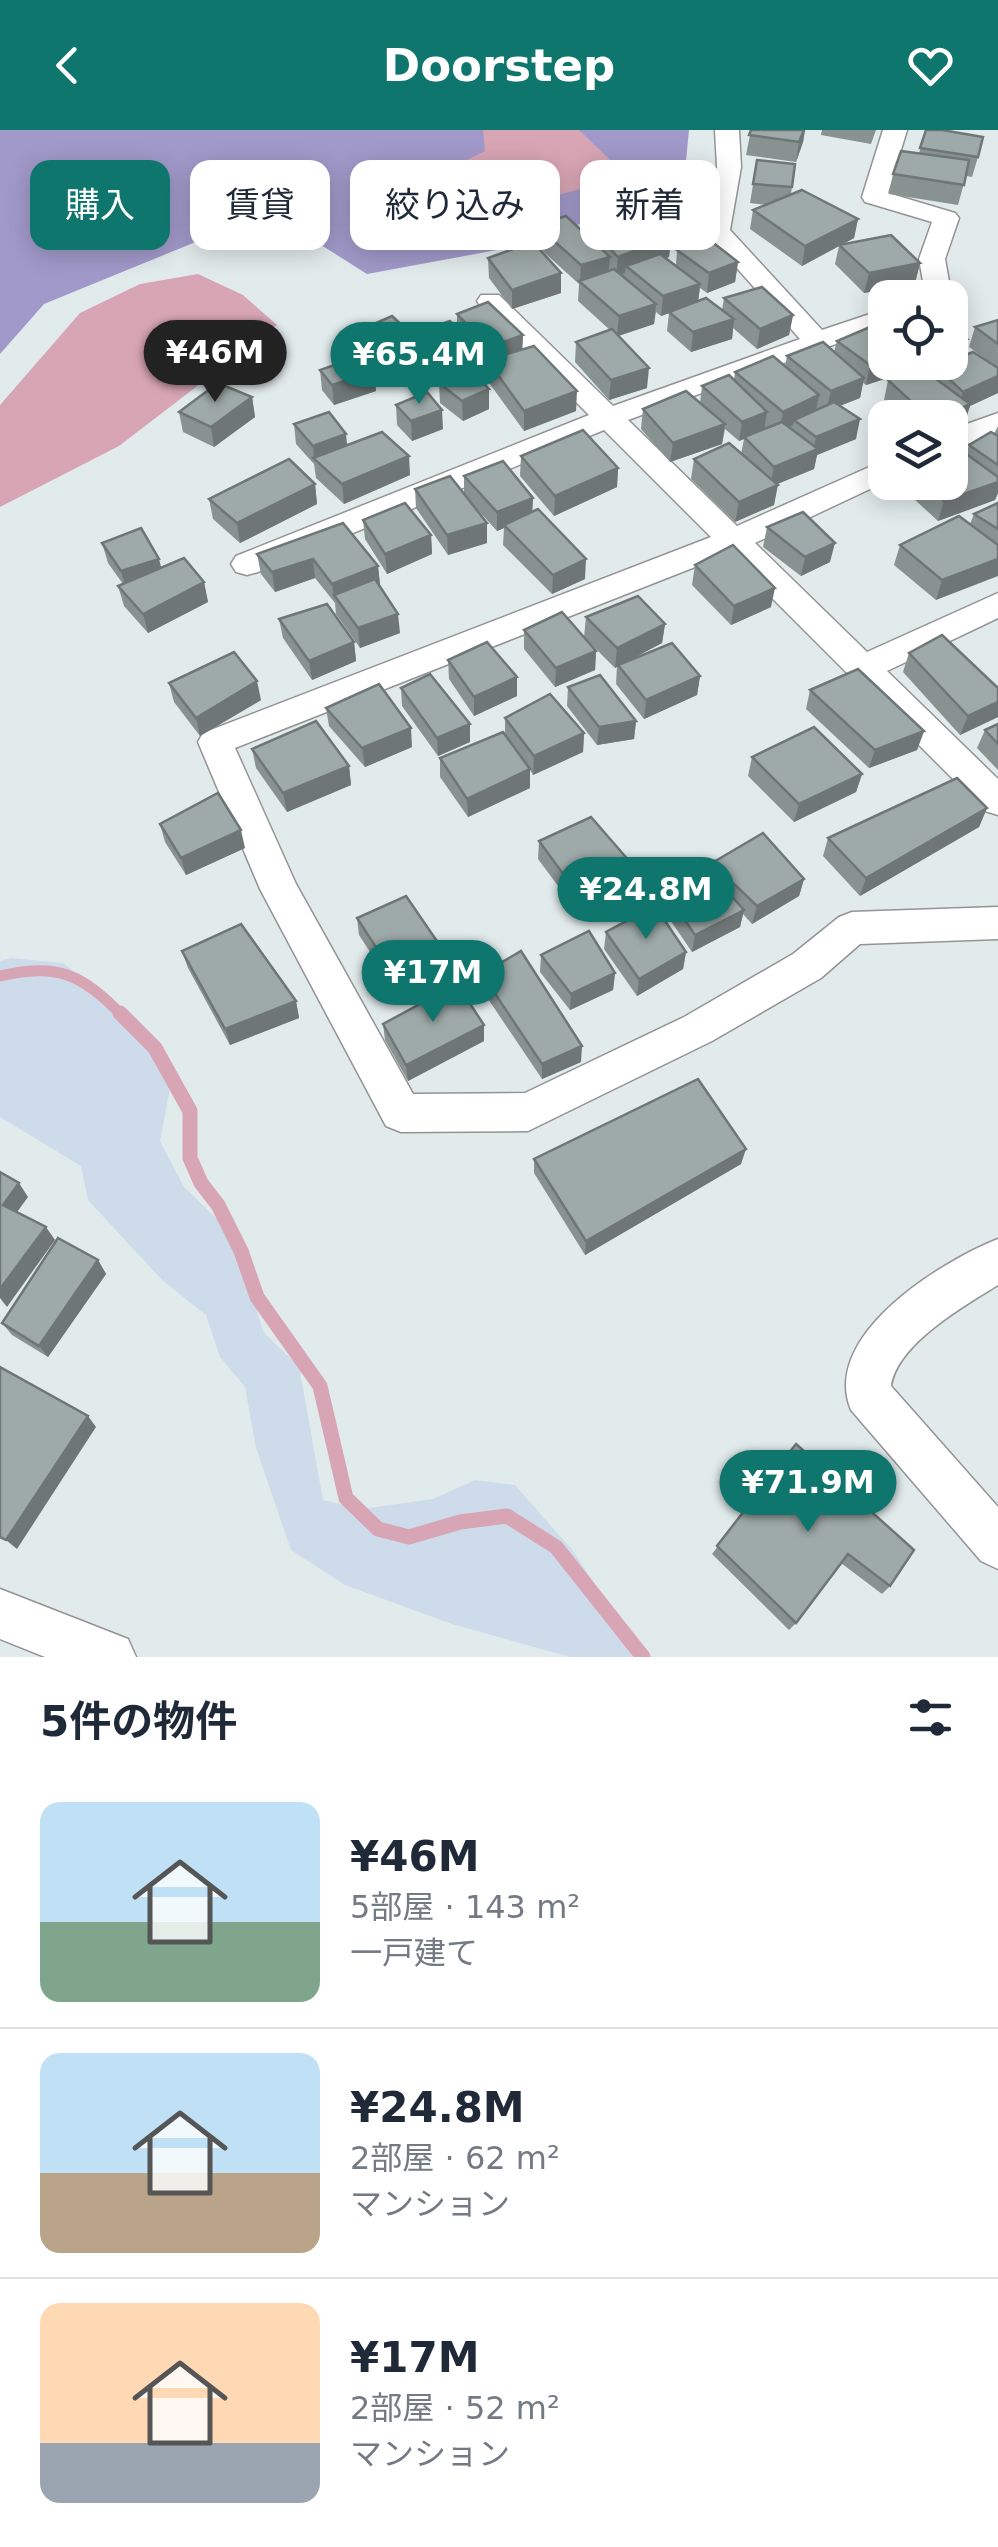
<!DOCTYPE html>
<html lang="ja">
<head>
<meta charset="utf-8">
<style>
	body { margin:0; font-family:"DejaVu Sans","Noto Sans JP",sans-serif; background:#f6f6f7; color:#1f2937; height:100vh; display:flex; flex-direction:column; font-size:38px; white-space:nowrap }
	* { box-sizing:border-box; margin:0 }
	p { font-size:32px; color:#747a83 }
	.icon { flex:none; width:55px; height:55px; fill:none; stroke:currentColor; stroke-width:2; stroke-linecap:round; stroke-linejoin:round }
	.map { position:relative; height:1527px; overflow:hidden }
	.panel { display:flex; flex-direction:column; background:#fff; flex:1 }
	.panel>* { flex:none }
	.guide { position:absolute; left:30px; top:30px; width:940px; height:90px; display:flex; gap:20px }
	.tools { position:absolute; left:868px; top:150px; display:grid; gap:20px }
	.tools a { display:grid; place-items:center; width:100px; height:100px; border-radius:20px; background:#fff; box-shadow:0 5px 25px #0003; font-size:50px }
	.price { position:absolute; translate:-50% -85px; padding:0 22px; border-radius:35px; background:#0f766e; color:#fff; font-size:32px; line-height:65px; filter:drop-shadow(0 2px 5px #0008) }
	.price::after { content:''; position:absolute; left:50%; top:60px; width:30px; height:22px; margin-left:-15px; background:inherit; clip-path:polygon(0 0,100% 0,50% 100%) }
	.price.current { background:#222; color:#fff }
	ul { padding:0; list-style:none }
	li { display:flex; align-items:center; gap:30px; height:250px; padding:0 40px }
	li+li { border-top:2px solid #e0e1e3 }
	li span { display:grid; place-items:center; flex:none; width:280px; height:200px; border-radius:20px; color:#555 }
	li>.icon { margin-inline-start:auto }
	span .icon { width:120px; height:120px; fill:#fffc; stroke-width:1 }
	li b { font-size:42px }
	h2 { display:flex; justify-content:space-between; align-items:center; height:120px; padding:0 40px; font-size:42px }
	.tag { padding:0 35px; border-radius:20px; background:#fff; box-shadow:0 5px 25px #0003; font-size:35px; line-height:90px }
	.tag.current { background:#0f766e; color:#fff }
	header { display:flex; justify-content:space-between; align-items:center; height:130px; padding:0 40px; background:#0f766e; color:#fff; font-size:45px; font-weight:600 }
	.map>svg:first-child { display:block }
	.farmland { fill:#cedbea }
	.forest { fill:#a199c9 }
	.water { fill:#d8a5b4 }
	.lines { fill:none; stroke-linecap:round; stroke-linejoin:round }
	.stream-far1 { stroke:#d8a5b4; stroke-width:11 }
	.stream { stroke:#d8a5b4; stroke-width:15 }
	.street-casing { stroke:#939393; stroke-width:3 }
	.street { fill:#fff; fill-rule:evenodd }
	.wall { fill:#889291; fill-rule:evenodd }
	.shaded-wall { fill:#6f7776 }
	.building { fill:#9eaaa9; stroke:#6f7776; stroke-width:2.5 }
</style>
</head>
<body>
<header><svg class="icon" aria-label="back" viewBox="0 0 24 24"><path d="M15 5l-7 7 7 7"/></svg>Doorstep<svg class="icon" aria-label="heart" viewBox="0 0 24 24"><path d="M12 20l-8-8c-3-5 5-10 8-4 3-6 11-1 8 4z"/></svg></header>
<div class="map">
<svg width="998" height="1527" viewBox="0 0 998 1527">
	<rect width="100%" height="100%" fill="#e2ebec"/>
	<polygon class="farmland" points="11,828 63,833 143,896 171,953 160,1011 184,1057 217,1089 240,1130 264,1203 299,1236 323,1370 362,1379 433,1369 475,1350 515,1355 573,1421 617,1488 632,1527 570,1527 452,1494 345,1455 291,1420 256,1318 245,1257 220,1227 206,1185 162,1150 88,1070 81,1036 0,987 0,831"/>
	<polygon class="forest" points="0,0 689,0 683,62 497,120 367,144 291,96 198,111 44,174 0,224"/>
	<g class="water">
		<polygon points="483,0 579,0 627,46 428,101 391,67 485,21"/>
		<polygon points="198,144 243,165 277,195 119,316 0,377 0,275 80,183 140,154"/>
	</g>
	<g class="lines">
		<path class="stream-far1" d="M 0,846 C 59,833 81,844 122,885"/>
		<polyline class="stream" points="120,883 155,918 190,981 190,1028 201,1053 218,1075 241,1121 257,1167 320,1256 346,1368 378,1399 409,1407 460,1392 507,1386 556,1417 643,1527"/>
		<defs>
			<g id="street">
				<polygon points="715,0 739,0 741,37 730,100 822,200 885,179 885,196 628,290 737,396 885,330 885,352 755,413 867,522 998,463 998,488 887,541 998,649 998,685 985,681 728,424 235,618 296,754 413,964 525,963 684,887 793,824 839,787 852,782 998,777 998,809 860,814 821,848 712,911 528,1001 401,1002 386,996 260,759 198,612 203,603 711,407 604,300 258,442 247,445 236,442 231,434 236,426 589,285 481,177 477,171 481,165 499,165 613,276 800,209 704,101 717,37"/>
				<polygon points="883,0 907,0 888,63 955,83 959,88 945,129 952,168 950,171 950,168 926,168 919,129 932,92 865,72 862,67"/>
				<polygon points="998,283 998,303 950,320 950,300"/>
				<path d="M 998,1109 L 998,1155 C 964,1176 897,1214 891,1256 L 998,1377 L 998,1439 L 981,1431 L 851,1280 C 820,1206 940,1132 998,1109 Z"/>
				<polygon points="0,1459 128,1509 136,1527 45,1527 0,1509"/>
			</g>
		</defs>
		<use href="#street" class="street-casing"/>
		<use href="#street" class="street"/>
	</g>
	<g class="wall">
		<polygon points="751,0 805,0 803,12 796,32 746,25"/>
		<polygon points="822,0 876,0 871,14 821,5"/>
		<polygon points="926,0 978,27 972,47 966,46 958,75 889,64 893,44 919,23"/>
		<polygon points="757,30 795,34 791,64 858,89 854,108 843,114 920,133 915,153 864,163 835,134 839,116 802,136 750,99 753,80 766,75 750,73"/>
		<polygon points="536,95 599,117 600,108 671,107 669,127 666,128 676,135 677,120 738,132 735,152 707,163 700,158 698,171 722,180 724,168 793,185 789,205 757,219 733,198 732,209 691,222 667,201 669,183 661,186 656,182 654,194 619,206 647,258 609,270 575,232 576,212 610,200 578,171 579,154 536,115"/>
		<polygon points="488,128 561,163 512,179 489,148"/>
		<polygon points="457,184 523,205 522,219 576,281 524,301 487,250 487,234 472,219 472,234 452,243 428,221 428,238 385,256 374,246 376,261 334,275 322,260 320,240 357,228 353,224 351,204 426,217 425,200 457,198"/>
		<path d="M 998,190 L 998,263 L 970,276 L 964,294 L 950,288 L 903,288 L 884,270 L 888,250 L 911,239 L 903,233 L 900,244 L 866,255 L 863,253 L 860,268 L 840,276 L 856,309 L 817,325 L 814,339 L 777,354 L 774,375 L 735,392 L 691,349 L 694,329 L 741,324 L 744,309 L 739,311 L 725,299 L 722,314 L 670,332 L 641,299 L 643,279 L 700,273 L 702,256 L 734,249 L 735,242 L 785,236 L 787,226 L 834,222 L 837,211 L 885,232 L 950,232 L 962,227 L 996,237 L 969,217 L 975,197 ZM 946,234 L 936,237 L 933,247 L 924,240 Z"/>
		<polygon points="439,253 489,279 463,291 440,273"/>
		<polygon points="252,267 255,287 214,317 183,302 179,282"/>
		<polygon points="396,275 443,299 412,311 397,295"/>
		<polygon points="294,294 347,315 410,345 344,374 316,348 314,334 296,314"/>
		<polygon points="998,296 998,363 995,370 938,391 901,357 902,352 950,352 966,324 969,315 994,304"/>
		<polygon points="521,326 618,338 617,357 554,386 520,346"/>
		<polygon points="464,346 533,368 532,381 585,449 552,464 503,415 504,398 497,401 469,370 487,413 448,425 416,378 415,359 464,365"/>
		<polygon points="315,354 317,374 240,413 213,389 209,369"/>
		<polygon points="998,373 998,429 936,470 894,435 900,415 970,394 974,384"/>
		<polygon points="363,390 431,405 432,424 387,444 365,409"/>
		<polygon points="767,397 830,432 801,446 763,417"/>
		<polygon points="102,413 162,438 204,452 208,472 148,503 124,476 118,456 123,454 108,433"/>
		<polygon points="257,424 378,436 380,455 400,503 360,518 336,484 335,473 315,448 275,462 261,444"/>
		<polygon points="695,435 771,477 731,495 692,455"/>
		<polygon points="586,487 665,494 662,513 631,529 700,546 697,565 644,589 616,554 617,536 615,538 584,507"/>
		<polygon points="279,489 354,512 356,531 312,550 283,508"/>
		<polygon points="524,500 596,521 595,540 555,557 524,519"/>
		<polygon points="909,523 998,558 998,587 960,605 903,542"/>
		<polygon points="448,530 517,566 474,586 449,549"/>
		<polygon points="169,553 261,570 200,606 174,572"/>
		<polygon points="568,557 636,591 634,609 597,615 567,576"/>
		<polygon points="401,558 470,594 470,612 438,626 402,576"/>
		<polygon points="810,560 924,601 917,620 869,638 806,579"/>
		<polygon points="326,578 412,617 365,637 329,596"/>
		<polygon points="505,588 584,603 583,622 533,645 530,640 530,658 468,687 440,647 440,628 505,605"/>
		<polygon points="998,594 998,640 977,618 985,600"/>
		<polygon points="252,619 349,636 351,655 287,682 256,638"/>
		<polygon points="752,627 862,644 856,662 794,692 748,646"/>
		<polygon points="987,678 979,697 860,766 823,726 828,708"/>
		<polygon points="160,694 245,718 186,745 165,712"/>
		<polygon points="539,711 635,758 579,784 538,729"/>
		<polygon points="712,733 804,749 799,766 752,794 743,784 740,797 692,822 664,781 667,764 709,747"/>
		<polygon points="357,788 441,817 442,834 394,859 359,805"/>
		<polygon points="606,802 686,822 683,839 637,866 604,819"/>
		<polygon points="182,821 296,871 299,888 230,915 188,838"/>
		<polygon points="541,825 615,843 613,860 570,880 540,842"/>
		<polygon points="482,844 581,932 542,949 482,860"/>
		<polygon points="383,894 484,895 484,911 408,951 385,910"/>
		<polygon points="534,1029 741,1034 585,1125 534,1043"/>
		<polygon points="98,1130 106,1144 48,1227 12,1205 2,1193"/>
		<polygon points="796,1314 890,1456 882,1464 841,1433 796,1493 789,1500 712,1424"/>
	</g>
	<g class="shaded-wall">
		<polygon points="804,0 805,0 803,12 796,32 799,12"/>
		<polygon points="858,89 854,108 802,136 805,116"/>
		<polygon points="671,107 669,127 632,141 626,136 625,143 616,147 618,127"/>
		<polygon points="610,127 608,146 580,152 581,135"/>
		<polygon points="738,132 735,152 707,163 709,143"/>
		<polygon points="920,133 915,153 864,163 869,143"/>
		<polygon points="561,143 561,163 512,179 512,160"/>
		<polygon points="700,154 698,173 661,186 663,166"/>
		<polygon points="656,174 654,194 617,206 619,186"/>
		<polygon points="793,185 789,205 757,219 760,199"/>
		<polygon points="734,189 732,209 691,222 693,202"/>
		<polygon points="523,205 522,225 489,236 489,217"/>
		<polygon points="967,209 961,229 950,232 950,214"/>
		<polygon points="472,214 472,234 452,243 452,224"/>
		<polygon points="427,219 428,238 385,256 383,236"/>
		<polygon points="885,230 885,232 903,232 900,244 866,255 870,235"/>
		<polygon points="919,232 949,232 916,242"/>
		<polygon points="649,238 647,258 609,270 611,250"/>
		<polygon points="374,241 376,261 334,275 332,255"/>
		<polygon points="998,246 998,263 970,276 964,294 950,301 950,288 941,288 957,280 963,262"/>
		<polygon points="864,248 860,268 826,281 831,261"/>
		<polygon points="489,259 489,279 463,291 462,271"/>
		<polygon points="577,261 576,281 524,301 524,281"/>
		<polygon points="819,265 815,285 794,290 793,295 779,302 783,282"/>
		<polygon points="252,267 255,287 214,317 211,297"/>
		<polygon points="442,280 443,299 412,311 411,291"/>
		<polygon points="767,282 764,302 744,307 744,309 739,311 742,292"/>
		<polygon points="860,289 856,309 817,325 814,339 770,357 774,337 813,321 816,307"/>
		<polygon points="725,294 722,314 670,332 673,313"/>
		<polygon points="346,304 348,323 314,329 313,316"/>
		<polygon points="409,326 410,345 344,374 342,354"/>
		<polygon points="618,338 617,357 554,386 555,366"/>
		<polygon points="998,352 998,363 995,370 938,391 944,371"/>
		<polygon points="315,354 317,374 240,413 237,393"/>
		<polygon points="778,355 774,375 735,392 739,372"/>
		<polygon points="533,368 532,387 504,395 504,398 497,401 497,382"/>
		<polygon points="487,393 487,413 448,425 447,405"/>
		<polygon points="431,405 432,424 387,444 385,424"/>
		<polygon points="835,413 830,432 801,446 805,427"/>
		<polygon points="159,429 164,448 126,460 121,441"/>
		<polygon points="313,429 315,448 275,462 272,442"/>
		<polygon points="586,429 585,449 552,464 553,445"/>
		<polygon points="998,429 998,446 936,470 942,450"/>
		<polygon points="378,436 380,455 334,465 335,473 332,454"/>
		<polygon points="204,452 208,472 148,503 143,484"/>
		<polygon points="775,458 771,477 731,495 734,476"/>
		<polygon points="398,484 400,503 360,518 358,498"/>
		<polygon points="665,494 662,513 615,538 617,518"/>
		<polygon points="354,512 356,531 312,550 309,531"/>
		<polygon points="596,521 595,540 555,557 556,538"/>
		<polygon points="700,546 697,565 644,589 646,570"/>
		<polygon points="517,547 517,566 474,586 474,567"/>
		<polygon points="257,551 261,570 200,606 196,588"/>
		<polygon points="998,572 998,587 960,605 968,586"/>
		<polygon points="636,591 634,609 597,615 599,597"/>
		<polygon points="470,594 470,612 438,626 437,608"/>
		<polygon points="411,598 412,617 365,637 362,618"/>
		<polygon points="924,601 917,620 869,638 875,620"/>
		<polygon points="584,603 583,622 533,645 534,626"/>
		<polygon points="349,636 351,655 287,682 283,663"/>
		<polygon points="530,639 530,658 468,687 467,669"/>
		<polygon points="862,644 856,662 794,692 799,674"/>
		<polygon points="987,678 979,697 860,766 866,748"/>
		<polygon points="241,700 245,718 186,745 181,728"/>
		<polygon points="637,740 635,758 579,784 580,767"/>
		<polygon points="804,749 799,766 752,794 757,776"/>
		<polygon points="744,780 740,797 692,822 695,805"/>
		<polygon points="441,817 442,834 394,859 392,842"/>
		<polygon points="686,822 683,839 637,866 639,849"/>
		<polygon points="615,843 613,860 570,880 571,864"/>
		<polygon points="296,871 299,888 230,915 225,899"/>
		<polygon points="484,895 484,911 408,951 406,935"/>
		<polygon points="582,916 581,932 542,949 542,934"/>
		<polygon points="746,1019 741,1034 585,1125 586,1111"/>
		<polygon points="19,1053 28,1067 12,1089 3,1075"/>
		<polygon points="46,1097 55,1110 7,1177 0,1168 0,1159"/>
		<polygon points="98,1130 106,1144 48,1227 39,1216"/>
		<polygon points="88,1286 96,1297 17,1419 6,1410"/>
	</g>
	<g class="building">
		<polygon points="751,0 804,0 799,12 749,5"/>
		<polygon points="926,0 942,0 983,7 978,27 920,18"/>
		<polygon points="901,21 969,30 964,55 893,44"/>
		<polygon points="757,30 795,34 792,57 753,54"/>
		<polygon points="802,60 858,89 805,116 753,80"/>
		<polygon points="566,86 610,127 581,135 536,95"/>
		<polygon points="650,91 671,107 618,127 600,108"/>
		<polygon points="891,105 920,133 869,143 839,115"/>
		<polygon points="707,108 738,132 709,143 677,120"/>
		<polygon points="533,112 561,143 512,160 488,128"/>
		<polygon points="660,124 700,154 663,166 626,136"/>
		<polygon points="614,139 656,174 619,186 579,151"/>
		<polygon points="762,157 793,185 760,199 724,168"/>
		<polygon points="706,168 734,189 693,202 669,182"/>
		<polygon points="488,172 523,205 489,217 457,184"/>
		<polygon points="392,186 427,219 383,236 351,204"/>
		<polygon points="998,190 998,214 975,197"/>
		<polygon points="450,191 472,214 452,224 425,200"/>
		<polygon points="870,197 885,208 885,230 870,235 837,211"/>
		<polygon points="950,198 967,209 950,214"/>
		<polygon points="612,199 649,238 611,250 576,212"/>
		<polygon points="823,212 864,248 831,261 787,226"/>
		<polygon points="534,216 577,261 524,281 487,230"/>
		<polygon points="973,222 998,238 998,246 963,262 936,237"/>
		<polygon points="360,226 374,241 332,255 320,240"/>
		<polygon points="773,226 819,265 783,282 735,242"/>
		<polygon points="917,235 970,274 941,288 929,288 888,250"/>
		<polygon points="471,241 489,259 462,271 439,253"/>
		<polygon points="729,245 767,282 742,292 702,256"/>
		<polygon points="218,253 252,267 211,297 179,282"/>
		<polygon points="686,261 725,294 673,313 643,279"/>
		<polygon points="427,262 442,280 411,291 396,275"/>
		<polygon points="834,272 860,289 816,307 794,290"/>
		<polygon points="329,282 346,304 313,316 294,294"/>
		<polygon points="782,292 818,319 774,337 744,307"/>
		<polygon points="583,300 618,338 555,366 521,326"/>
		<polygon points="382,302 409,326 342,354 313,328"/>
		<polygon points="991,302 998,306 998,335 969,315"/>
		<polygon points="729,313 778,355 739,372 694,329"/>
		<polygon points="958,318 998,347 998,352 944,371 923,352 950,352 950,321"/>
		<polygon points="289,329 315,354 237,393 209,369"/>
		<polygon points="503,331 533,368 497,382 464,346"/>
		<polygon points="450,346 487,393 447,405 415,359"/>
		<polygon points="405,373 431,405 385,424 363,390"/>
		<polygon points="998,373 998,399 974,384"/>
		<polygon points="538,379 586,429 553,445 504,395"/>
		<polygon points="803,382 835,413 805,427 767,397"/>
		<polygon points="959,386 998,415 998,429 942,450 900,415"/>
		<polygon points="343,393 378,436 332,454 313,429 272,442 257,424"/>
		<polygon points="141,398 159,429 121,441 102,413"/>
		<polygon points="733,415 775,458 734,476 695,435"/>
		<polygon points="184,428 204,452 143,484 118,456"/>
		<polygon points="375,449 398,484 358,498 334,465"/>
		<polygon points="638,466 665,494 617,518 586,487"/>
		<polygon points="327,474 354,512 309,531 279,489"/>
		<polygon points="562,482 596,521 556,538 524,500"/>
		<polygon points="942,505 998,558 998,572 968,586 909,523"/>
		<polygon points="487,512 517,547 474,567 448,530"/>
		<polygon points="672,513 700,546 646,570 618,535"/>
		<polygon points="234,522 257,551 196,588 169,553"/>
		<polygon points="858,539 924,601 875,620 810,560"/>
		<polygon points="430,544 470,594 437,608 401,558"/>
		<polygon points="600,545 636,591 599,597 568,557"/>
		<polygon points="379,554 411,598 362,618 326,578"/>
		<polygon points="550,564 584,603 534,626 505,588"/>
		<polygon points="316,591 349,636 283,663 252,619"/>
		<polygon points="998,594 998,614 985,600"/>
		<polygon points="814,597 862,644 799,674 752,627"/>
		<polygon points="503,602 530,639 467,669 440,628"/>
		<polygon points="957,648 987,678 866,748 828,708"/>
		<polygon points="218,663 241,700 181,728 160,694"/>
		<polygon points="591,687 637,740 580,767 539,711"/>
		<polygon points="763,703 804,749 757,776 712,733"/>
		<polygon points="713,746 744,780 695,805 667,764"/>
		<polygon points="406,766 441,817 392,842 357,788"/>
		<polygon points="655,776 686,822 639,849 606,802"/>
		<polygon points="241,794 296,871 225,899 182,821"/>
		<polygon points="589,801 615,843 571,864 541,825"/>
		<polygon points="521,821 582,916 542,934 482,844"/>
		<polygon points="457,854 484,895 406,935 383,894"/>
		<polygon points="698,949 746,1019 586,1111 534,1029"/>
		<polygon points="0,1042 19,1053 3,1075 46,1097 0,1159"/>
		<polygon points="58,1108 98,1130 39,1216 2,1193"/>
		<polygon points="0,1237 88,1286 6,1410 0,1407"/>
		<polygon points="796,1314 914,1420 890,1456 848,1424 796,1493 717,1416"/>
	</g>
</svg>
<div class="tools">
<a><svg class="icon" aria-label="locate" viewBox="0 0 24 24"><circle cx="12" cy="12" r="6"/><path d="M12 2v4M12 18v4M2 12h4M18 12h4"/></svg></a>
<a><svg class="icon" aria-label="layers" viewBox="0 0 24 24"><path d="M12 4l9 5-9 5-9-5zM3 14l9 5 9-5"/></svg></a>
</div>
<b class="price current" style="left:215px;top:275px">¥46M</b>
<b class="price" style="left:419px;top:277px">¥65.4M</b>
<b class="price" style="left:646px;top:812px">¥24.8M</b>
<b class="price" style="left:433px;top:895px">¥17M</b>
<b class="price" style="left:808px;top:1405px">¥71.9M</b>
<div class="guide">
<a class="tag current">購入</a>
<a class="tag">賃貸</a>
<a class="tag">絞り込み</a>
<a class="tag">新着</a>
</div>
</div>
<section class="panel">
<h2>5件の物件<svg class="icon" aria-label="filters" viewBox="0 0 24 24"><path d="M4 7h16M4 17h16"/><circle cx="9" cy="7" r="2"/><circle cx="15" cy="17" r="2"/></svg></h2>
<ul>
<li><span style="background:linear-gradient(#bfe0f5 60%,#7fa58c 0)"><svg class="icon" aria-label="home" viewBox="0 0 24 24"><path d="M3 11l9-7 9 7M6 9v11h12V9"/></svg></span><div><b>¥46M</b><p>5部屋 · 143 m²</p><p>一戸建て</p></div></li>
<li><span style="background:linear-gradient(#bfe0f5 60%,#b9a48a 0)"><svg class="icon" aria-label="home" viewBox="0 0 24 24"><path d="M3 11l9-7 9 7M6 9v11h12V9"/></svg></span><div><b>¥24.8M</b><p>2部屋 · 62 m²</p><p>マンション</p></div></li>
<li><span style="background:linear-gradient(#ffd9b3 70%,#9aa5b1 0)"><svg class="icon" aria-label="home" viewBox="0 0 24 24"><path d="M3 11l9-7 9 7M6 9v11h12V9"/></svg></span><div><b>¥17M</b><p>2部屋 · 52 m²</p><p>マンション</p></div></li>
</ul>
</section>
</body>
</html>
